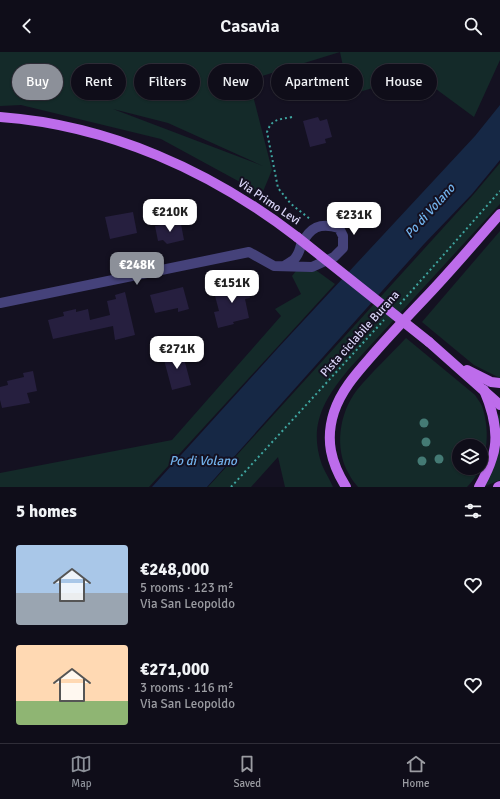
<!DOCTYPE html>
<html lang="en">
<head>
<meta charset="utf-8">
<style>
	body { margin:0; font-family:Signika,sans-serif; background:#1d1b26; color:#f1f3f6; height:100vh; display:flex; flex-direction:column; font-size:15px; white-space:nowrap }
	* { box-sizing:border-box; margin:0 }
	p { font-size:13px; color:#9b9ca2 }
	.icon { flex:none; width:22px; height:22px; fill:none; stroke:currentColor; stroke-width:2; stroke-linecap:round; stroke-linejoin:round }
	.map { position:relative; height:435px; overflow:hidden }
	.details { display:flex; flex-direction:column; background:#0f0d19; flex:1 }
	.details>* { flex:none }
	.hud { position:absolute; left:12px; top:12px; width:476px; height:36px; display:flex; gap:8px }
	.tools { position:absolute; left:452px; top:387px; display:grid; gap:8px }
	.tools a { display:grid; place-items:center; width:36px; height:36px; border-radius:50%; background:#0f0d19; box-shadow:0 1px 3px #0004,0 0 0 1px #2f2d38; font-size:20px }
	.price { position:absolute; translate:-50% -34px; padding:0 9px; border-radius:8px; background:#fff; color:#222; font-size:13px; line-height:26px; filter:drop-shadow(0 1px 2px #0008) }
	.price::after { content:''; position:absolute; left:50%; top:24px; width:12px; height:9px; margin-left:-6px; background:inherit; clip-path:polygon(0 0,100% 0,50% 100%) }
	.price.on { background:#8c9099; color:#fff }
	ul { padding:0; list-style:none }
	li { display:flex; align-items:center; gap:12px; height:100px; padding:0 16px }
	li span { display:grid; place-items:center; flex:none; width:112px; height:80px; border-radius:4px; color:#555 }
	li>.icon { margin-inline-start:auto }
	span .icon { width:48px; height:48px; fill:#fffc; stroke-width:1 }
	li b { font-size:17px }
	h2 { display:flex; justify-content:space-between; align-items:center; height:48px; padding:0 16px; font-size:17px }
	.tag { padding:0 14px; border-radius:18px; background:#0f0d19; box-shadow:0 1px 3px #0004,0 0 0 1px #2f2d38; font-size:14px; line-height:36px }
	.tag.on { background:#8c9099; color:#fff }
	header { display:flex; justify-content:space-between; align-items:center; height:52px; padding:0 16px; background:#0f0d19; font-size:18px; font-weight:600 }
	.dock { display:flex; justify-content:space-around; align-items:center; height:56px; border-top:1px solid #2f2d38; background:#0f0d19; font-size:11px; color:#9b9ca2 }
	.dock a { display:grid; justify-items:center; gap:2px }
	.dock .on { color:#8c9099 }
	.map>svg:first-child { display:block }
	.green { fill:#142a29; fill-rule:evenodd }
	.water { fill:#162845 }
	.building { fill:#261f3f }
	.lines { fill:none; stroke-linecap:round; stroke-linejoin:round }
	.path { stroke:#3fa5a0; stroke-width:2; stroke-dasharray:2 3; stroke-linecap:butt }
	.minor { stroke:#45427a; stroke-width:10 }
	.primary { stroke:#bd6ceb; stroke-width:10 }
	.primary-bridge { stroke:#bd6ceb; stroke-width:10 }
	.tree { fill:#447a74 }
	.labels { text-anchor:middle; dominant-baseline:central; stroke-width:4; stroke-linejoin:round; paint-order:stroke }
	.street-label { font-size:12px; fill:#dbd6f9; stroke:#141121 }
	.water-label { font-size:13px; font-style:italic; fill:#72b2eb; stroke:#141121 }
</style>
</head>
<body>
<header><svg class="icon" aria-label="back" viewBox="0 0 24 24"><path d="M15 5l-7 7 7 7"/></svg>Casavia<svg class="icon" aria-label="search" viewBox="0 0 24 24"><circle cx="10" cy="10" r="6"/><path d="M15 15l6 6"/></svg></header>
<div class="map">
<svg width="500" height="435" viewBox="0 0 500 435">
	<rect width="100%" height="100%" fill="#141121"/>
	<g class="green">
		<path d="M 0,0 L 500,0 L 500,8 L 474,65 L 417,23 L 349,43 L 340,0 L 249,28 L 272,118 L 262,142 L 161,87 L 21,53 L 0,54 ZM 113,57 L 168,71 L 263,114 Z"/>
		<path d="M 500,111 L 500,152 L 348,318 C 324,348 308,373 322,413 C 325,420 330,428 333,435 L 285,435 L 278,405 L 251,435 L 208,435 L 473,143 Z"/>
		<polygon points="500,179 500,326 474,313 422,270"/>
		<polygon points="296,219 317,219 335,232 149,435 0,435 0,421 172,388 281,264 275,257 301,242 292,224"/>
		<path d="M 406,286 L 475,343 C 477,346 480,350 482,354 C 491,380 488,415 467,435 L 358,435 C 355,431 351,427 349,422 C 334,397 339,361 357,338 C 372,320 390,303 406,286 ZM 459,394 L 481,394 L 481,416 L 459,416 Z"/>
		<path d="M 496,361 L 500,364 L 500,428 L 483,435 C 500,409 499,391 496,361 Z"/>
	</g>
	<polygon class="water" points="500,53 500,108 472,142 424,192 207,435 152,435 278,296 475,84"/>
	<g class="building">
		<polygon points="313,14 320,39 300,45 292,19"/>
		<polygon points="318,65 320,69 327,67 332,85 325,87 326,91 310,95 303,69"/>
		<polygon points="133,160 137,181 110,187 105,165"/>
		<polygon points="167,172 168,175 181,172 184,188 167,192 163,188 158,189 155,174"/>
		<polygon points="239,229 240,232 246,230 250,246 245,247 249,266 233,270 234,272 218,276 214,260 219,259 214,240 219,239 219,238 230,235 229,232"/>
		<polygon points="183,235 189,257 178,260 178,256 155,261 150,243"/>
		<polygon points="125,240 135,283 115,288 113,274 53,287 48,268 64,264 63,260 76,257 76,260 88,257 90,268 110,263 107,249 116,247 115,243"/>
		<polygon points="182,299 191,333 172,338 163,304"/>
		<polygon points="33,319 37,339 27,341 30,351 2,356 0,348 0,335 8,333 7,329 24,325 23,321"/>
	</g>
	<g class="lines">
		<g class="path">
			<path d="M 292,65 C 279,68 272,66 267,80 L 278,136 L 291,152 L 310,167"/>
			<polyline points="400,252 500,139"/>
			<polyline points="231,435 384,268"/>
		</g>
		<path class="minor" d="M 0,251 L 249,200 L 274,214 L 312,215 L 334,205 L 343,196 L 343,184 L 339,176 C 320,170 310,175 301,193 C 300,197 299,201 296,205 C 294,209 288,211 284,214"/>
		<g class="primary">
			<path d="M 0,65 C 109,73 211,119 297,185"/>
			<polyline points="429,290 500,353"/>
			<polyline points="467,318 491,330 500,331"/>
			<path d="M 346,435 C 331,411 325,388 334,360 C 341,339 355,323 369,307 C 387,286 406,266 425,246 C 451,219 475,190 500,162"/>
			<path d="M 479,435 C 484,426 489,416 492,406 C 500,384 493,359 484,338"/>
			<polyline points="498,435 500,434"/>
		</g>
		<polyline class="primary-bridge" points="297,185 429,290"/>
	</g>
	<g class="tree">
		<circle cx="424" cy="371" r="4.5"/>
		<circle cx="426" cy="390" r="4.5"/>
		<circle cx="439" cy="407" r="4.5"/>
		<circle cx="422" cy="409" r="4.5"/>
	</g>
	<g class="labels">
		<g class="street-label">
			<text transform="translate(269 150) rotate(34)">Via Primo Levi</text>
			<text transform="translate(360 282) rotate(-48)">Pista ciclabile Burana</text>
		</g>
		<g class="water-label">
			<text transform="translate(430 159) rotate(-48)">Po di Volano</text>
			<text x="203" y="409">Po di Volano</text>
		</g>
	</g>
</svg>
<div class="tools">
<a><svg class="icon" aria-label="layers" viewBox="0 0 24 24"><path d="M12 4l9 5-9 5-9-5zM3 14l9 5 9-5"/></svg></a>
</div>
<b class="price" style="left:170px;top:181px">€210K</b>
<b class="price" style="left:354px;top:184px">€231K</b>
<b class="price on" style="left:137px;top:234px">€248K</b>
<b class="price" style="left:232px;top:252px">€151K</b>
<b class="price" style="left:177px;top:318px">€271K</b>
<div class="hud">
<a class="tag on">Buy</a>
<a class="tag">Rent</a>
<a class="tag">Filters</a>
<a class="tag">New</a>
<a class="tag">Apartment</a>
<a class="tag">House</a>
</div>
</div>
<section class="details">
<h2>5 homes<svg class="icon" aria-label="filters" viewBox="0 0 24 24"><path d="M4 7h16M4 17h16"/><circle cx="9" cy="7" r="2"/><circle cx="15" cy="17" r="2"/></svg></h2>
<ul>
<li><span style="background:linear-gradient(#a9c7e8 60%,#9aa5b1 0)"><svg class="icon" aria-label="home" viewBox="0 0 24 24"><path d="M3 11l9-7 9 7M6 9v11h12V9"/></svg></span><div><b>€248,000</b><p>5 rooms · 123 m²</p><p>Via San Leopoldo</p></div><svg class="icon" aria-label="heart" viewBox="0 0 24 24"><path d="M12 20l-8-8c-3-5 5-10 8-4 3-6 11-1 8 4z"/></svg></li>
<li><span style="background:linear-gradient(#ffd9b3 70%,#8fb573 0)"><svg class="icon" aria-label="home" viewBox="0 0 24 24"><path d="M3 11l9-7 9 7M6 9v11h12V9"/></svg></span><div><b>€271,000</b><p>3 rooms · 116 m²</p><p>Via San Leopoldo</p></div><svg class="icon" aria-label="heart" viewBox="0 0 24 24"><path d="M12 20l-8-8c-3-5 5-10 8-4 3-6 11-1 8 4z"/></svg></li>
</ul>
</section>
<nav class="dock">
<a class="on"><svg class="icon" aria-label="map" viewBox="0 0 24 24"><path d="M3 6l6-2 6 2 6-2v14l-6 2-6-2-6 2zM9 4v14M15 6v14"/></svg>Map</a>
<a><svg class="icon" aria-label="saved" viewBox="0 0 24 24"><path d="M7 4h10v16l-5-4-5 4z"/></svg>Saved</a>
<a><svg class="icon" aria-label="home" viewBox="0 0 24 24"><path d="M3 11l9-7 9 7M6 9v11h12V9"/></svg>Home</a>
</nav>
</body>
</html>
